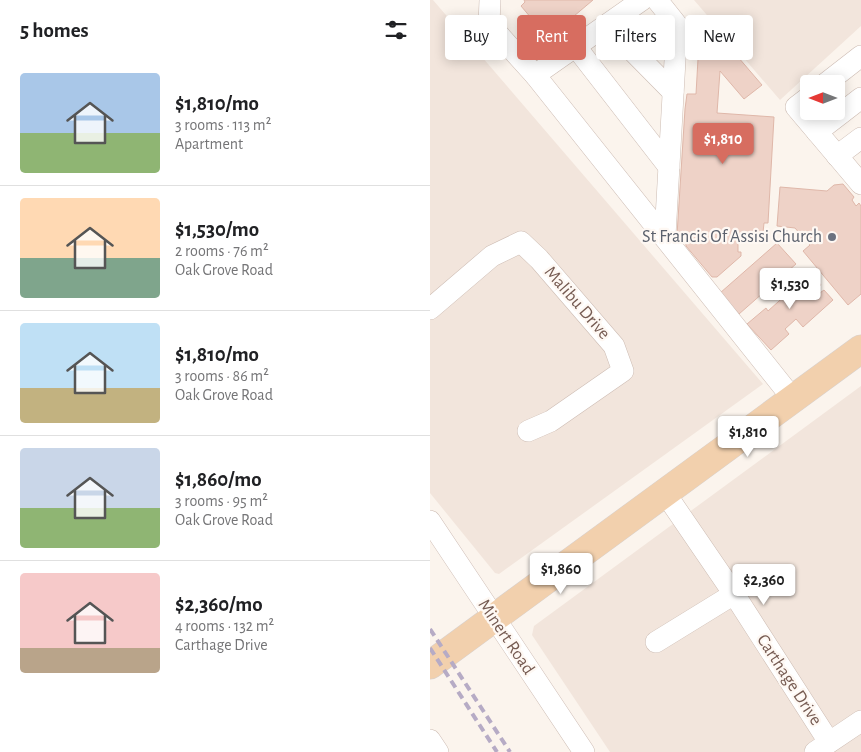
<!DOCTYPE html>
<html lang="en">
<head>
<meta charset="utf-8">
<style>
	body { margin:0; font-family:"Alegreya Sans",sans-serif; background:#f6f6f6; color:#202124; height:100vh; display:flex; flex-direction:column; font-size:19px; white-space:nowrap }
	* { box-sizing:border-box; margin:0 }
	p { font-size:16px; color:#757577 }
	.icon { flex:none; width:28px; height:28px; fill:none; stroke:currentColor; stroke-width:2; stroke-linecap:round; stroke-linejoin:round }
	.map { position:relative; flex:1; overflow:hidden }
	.panel { display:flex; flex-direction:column; background:#fff; width:430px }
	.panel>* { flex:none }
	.banner { position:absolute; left:15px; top:15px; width:340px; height:45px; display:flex; gap:10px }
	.needle { width:32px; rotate:270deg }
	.buttons { position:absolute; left:370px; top:75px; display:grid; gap:10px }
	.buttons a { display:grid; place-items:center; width:45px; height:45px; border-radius:5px; background:#fff; box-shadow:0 2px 12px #0003; font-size:25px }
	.price { position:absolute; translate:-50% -42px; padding:0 11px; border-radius:5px; background:#fff; color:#222; font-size:16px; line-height:32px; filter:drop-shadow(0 1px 2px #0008) }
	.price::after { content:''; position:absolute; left:50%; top:30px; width:15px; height:11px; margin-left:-8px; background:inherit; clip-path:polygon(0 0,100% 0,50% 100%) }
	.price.current { background:#d76d60; color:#fff }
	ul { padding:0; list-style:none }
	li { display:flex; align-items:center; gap:15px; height:125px; padding:0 20px }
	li+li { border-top:1px solid #e0e0e0 }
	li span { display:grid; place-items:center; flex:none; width:140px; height:100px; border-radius:5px; color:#555 }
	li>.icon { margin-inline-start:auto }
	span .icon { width:60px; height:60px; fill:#fffc; stroke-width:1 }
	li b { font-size:21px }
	h2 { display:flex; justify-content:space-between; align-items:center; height:60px; padding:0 20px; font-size:21px }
	.chip { padding:0 18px; border-radius:5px; background:#fff; box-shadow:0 2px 12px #0003; font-size:18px; line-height:45px }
	.chip.current { background:#d76d60; color:#fff }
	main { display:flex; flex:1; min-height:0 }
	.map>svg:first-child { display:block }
	.residential { fill:#f2e5dc }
	.building { fill:#eed2c7; stroke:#dfb7a9 }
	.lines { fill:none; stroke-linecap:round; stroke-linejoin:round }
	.minor-casing { stroke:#cdbcb3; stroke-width:22 }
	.major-casing { stroke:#d8d1ce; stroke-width:29 }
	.minor { stroke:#fff; stroke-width:21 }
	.major { stroke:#f2d0ad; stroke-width:28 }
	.rail { stroke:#b6abc5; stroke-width:4; stroke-dasharray:8 5; stroke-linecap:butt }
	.worship-dot { fill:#6b7280; stroke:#fef8f3; stroke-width:2 }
	.labels { text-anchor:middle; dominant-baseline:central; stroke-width:4.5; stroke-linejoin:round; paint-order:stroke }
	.worship-label { font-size:18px; fill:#5b616d; stroke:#fef8f3; text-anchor:end }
	.street-label { font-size:18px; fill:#755a51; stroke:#fef8f3 }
</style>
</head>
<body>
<main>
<section class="panel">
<h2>5 homes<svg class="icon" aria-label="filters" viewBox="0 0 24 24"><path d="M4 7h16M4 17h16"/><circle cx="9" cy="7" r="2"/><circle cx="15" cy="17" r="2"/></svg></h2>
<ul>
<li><span style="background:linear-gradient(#a9c7e8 60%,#8fb573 0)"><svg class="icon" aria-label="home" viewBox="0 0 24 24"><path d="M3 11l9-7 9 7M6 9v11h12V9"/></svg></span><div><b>$1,810/mo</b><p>3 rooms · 113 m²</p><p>Apartment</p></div></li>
<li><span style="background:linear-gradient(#ffd9b3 60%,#7fa58c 0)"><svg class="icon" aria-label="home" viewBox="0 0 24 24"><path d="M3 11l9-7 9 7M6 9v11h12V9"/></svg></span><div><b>$1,530/mo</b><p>2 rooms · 76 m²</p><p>Oak Grove Road</p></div></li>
<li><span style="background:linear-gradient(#bfe0f5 65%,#c2b280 0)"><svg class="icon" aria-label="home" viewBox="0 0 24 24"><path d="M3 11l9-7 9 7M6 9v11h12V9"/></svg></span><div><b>$1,810/mo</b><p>3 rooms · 86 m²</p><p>Oak Grove Road</p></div></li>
<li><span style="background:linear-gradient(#c9d6e8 60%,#8fb573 0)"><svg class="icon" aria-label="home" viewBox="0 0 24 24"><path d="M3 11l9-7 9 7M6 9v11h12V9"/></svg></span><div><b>$1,860/mo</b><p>3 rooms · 95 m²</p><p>Oak Grove Road</p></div></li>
<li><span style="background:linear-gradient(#f6c9c9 75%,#b9a48a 0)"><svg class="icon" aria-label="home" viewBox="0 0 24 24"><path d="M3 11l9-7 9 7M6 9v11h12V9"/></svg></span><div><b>$2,360/mo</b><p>4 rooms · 132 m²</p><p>Carthage Drive</p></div></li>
</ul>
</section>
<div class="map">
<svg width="431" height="752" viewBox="0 0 431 752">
	<rect width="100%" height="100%" fill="#fbf4ed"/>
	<g class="residential">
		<polygon points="0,0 3,0 333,384 69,574 65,573 0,493"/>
		<polygon points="264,0 431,0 431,26 350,100"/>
		<polygon points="431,386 431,752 180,752 102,635 104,626"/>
	</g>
	<g class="building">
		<polygon points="94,0 163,0 118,38 91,6 95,2"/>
		<polygon points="264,40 284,41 283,54 296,43 332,85 314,99 290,71 287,113 344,117 338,223 334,223 332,242 308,241 308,252 311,252 311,256 287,277 282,277 256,246 256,236 247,235 255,109 257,94 266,94 268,59 263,58"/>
		<polygon points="413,184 424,197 422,200 426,206 429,203 431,206 431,294 418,305 373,251 380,245 365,228 347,226 350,187 397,191 404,185"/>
		<polygon points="347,243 366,264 309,314 290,293"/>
		<polygon points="381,273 391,285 384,291 387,295 394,290 403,300 373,327 366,319 355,329 359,334 341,350 317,324 336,308 338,311 359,292 352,284 362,275 369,284"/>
	</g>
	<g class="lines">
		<defs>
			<g id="minor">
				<polyline points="60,0 59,24 105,75 363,399"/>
				<polyline points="227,0 247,25 235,236"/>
				<polyline points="177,25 243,92"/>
				<polyline points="146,47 239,167"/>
				<polyline points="105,75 212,0"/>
				<polyline points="395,84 431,56"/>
				<polyline points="379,97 366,107 431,184"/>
				<polyline points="387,132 431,98"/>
				<polyline points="407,156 431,138"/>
				<polyline points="0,309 62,256 91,242 109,259 184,346 193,371 121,421 98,431"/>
				<polyline points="235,493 304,594 399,742"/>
				<polyline points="0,521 154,752"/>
				<polyline points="226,642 304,594"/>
				<polyline points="0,740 8,752"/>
				<polyline points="385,752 431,721"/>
			</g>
			<polyline id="major" points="0,665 431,349"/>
		</defs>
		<use href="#minor" class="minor-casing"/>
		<use href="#major" class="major-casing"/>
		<use href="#minor" class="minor"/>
		<use href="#major" class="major"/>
		<g class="rail">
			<polyline points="0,629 80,752"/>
			<polyline points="0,648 67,752"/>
		</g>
	</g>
	<circle class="worship-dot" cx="402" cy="237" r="5"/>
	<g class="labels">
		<g class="worship-label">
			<text x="392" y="237">St Francis Of Assisi Church</text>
		</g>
		<g class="street-label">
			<text transform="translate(147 303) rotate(49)">Malibu Drive</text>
			<text transform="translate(76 637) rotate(56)">Minert Road</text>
			<text transform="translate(359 680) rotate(57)">Carthage Drive</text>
		</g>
	</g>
</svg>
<div class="buttons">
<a><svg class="needle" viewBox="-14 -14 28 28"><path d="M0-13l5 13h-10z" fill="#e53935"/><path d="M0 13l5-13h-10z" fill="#757577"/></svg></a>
</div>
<b class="price current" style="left:293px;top:165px">$1,810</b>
<b class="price" style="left:360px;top:310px">$1,530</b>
<b class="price" style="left:318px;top:458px">$1,810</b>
<b class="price" style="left:131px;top:595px">$1,860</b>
<b class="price" style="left:334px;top:606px">$2,360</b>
<div class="banner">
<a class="chip">Buy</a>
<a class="chip current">Rent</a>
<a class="chip">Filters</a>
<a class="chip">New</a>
</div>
</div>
</main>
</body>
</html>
